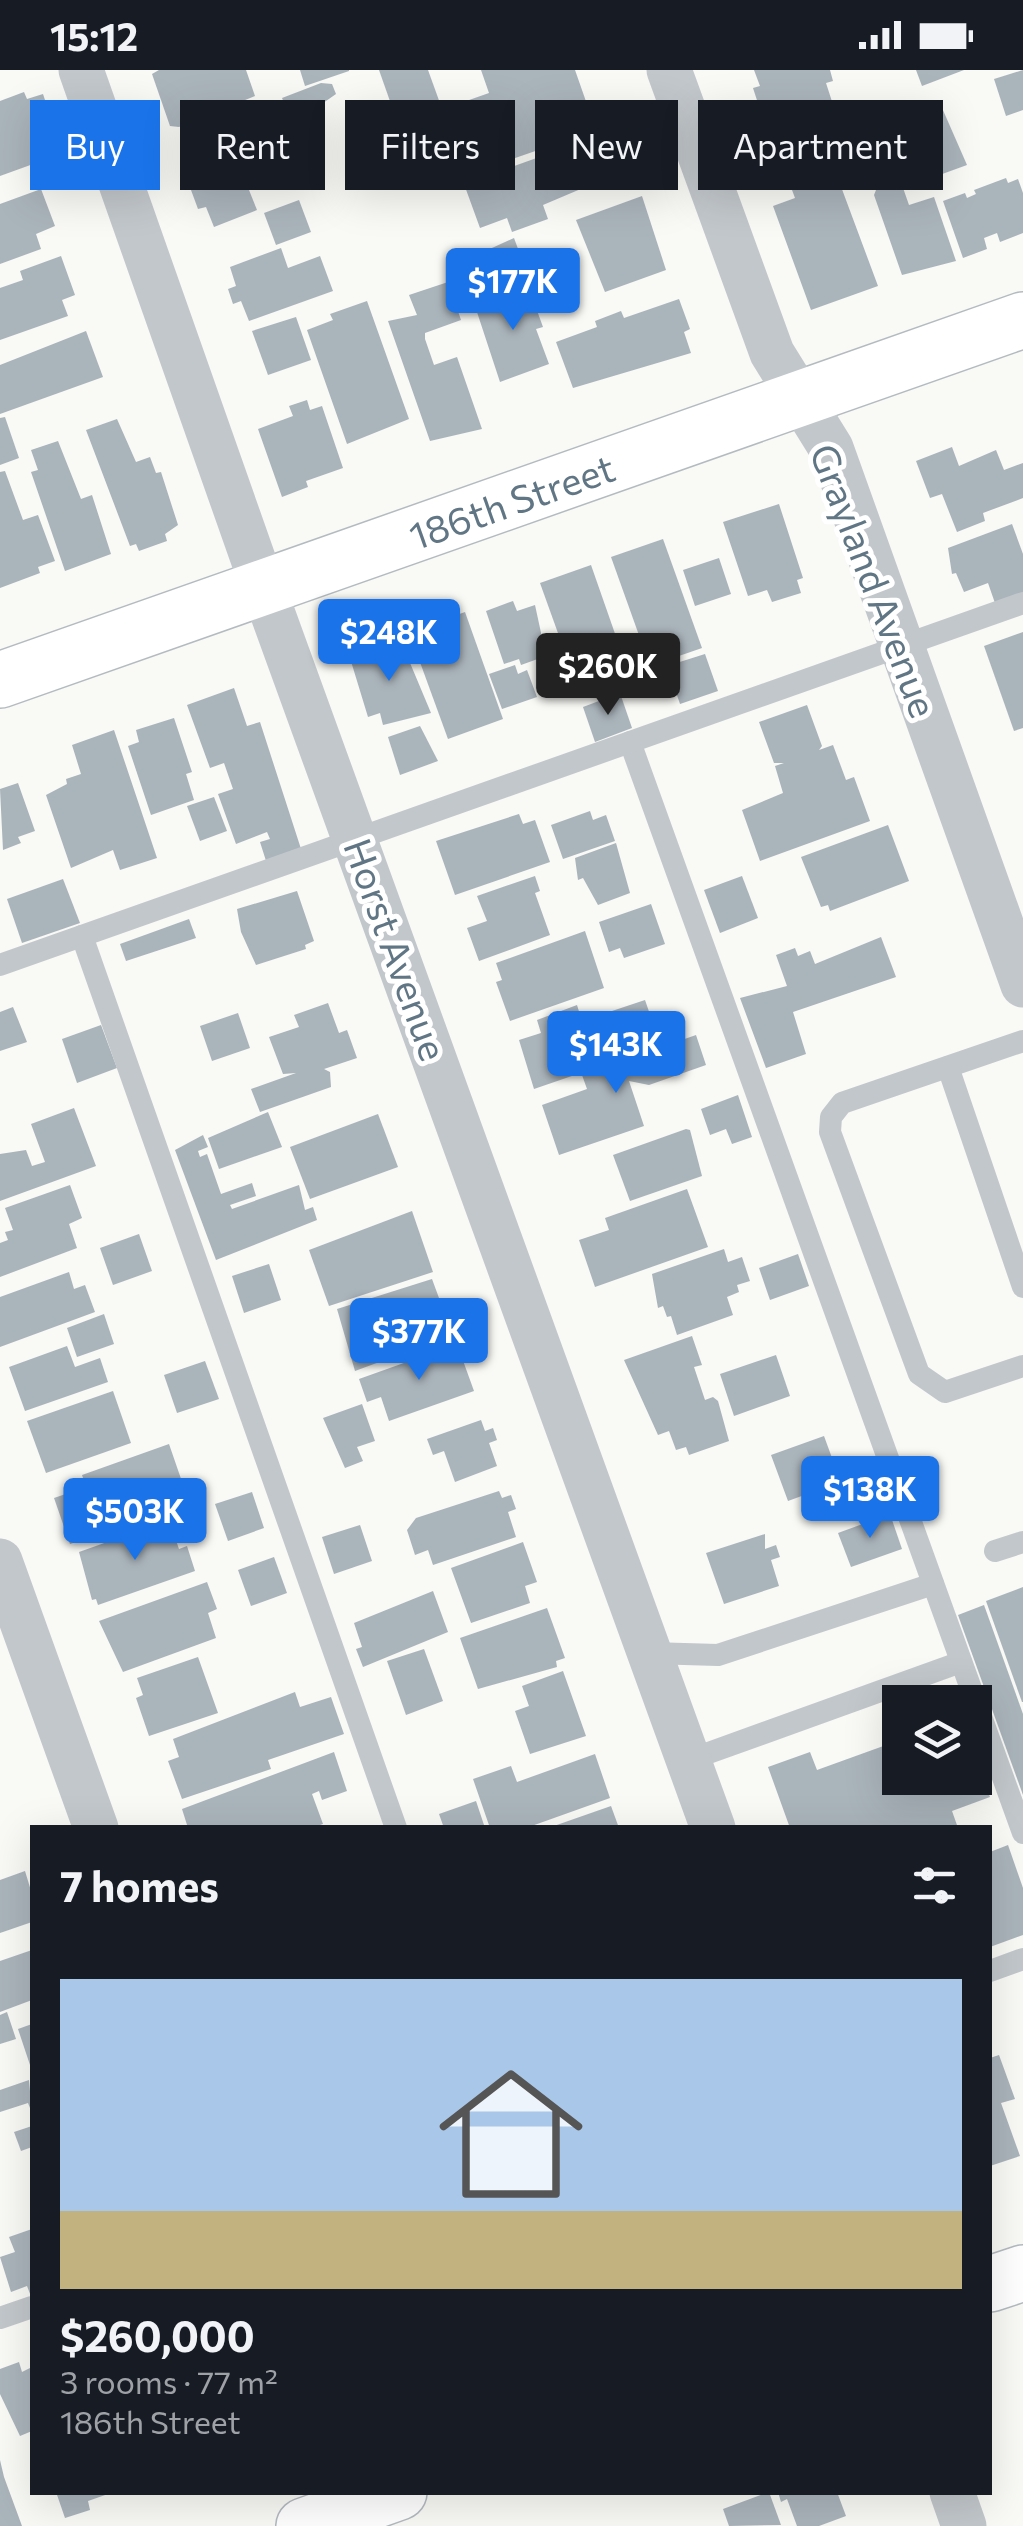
<!DOCTYPE html>
<html lang="en">
<head>
<meta charset="utf-8">
<style>
	body { margin:0; font-family:Commissioner,sans-serif; background:#20242c; color:#f1f3f6; height:100vh; display:flex; flex-direction:column; font-size:38px; white-space:nowrap }
	* { box-sizing:border-box; margin:0 }
	p { font-size:32px; color:#9ea1a6 }
	.icon { flex:none; width:55px; height:55px; fill:none; stroke:currentColor; stroke-width:2; stroke-linecap:round; stroke-linejoin:round }
	.map { position:relative; flex:1; overflow:hidden }
	.drawer { position:absolute; left:30px; top:1755px; width:962px; height:670px; display:flex; flex-direction:column; background:#171b24; border-radius:0px; box-shadow:0 10px 40px #0002 }
	.drawer>* { flex:none }
	.hud { position:absolute; left:30px; top:30px; width:965px; height:90px; display:flex; gap:20px }
	.controls { position:absolute; left:882px; top:1615px; display:grid; gap:20px }
	.controls a { display:grid; place-items:center; width:110px; height:110px; border-radius:0px; background:#171b24; box-shadow:0 10px 40px #0002; font-size:50px }
	.price { position:absolute; translate:-50% -85px; padding:0 22px; border-radius:10px; background:#1a73e8; color:#fff; font-size:32px; line-height:65px; filter:drop-shadow(0 2px 5px #0008) }
	.price::after { content:''; position:absolute; left:50%; top:60px; width:30px; height:22px; margin-left:-15px; background:inherit; clip-path:polygon(0 0,100% 0,50% 100%) }
	.price.on { background:#222; color:#fff }
	ul { padding:0; list-style:none }
	li { display:grid; align-content:center; gap:20px; height:530px; padding:0 30px }
	li span { display:grid; place-items:center; height:310px; border-radius:0px; color:#555 }
	li>.icon { margin-inline-start:auto }
	span .icon { width:180px; height:180px; fill:#fffc; stroke-width:1 }
	li b { font-size:42px }
	h2 { display:flex; justify-content:space-between; align-items:center; height:120px; padding:0 30px; font-size:42px }
	.chip { padding:0 35px; border-radius:0px; background:#171b24; box-shadow:0 10px 40px #0002; font-size:35px; line-height:90px }
	.chip.on { background:#1a73e8; color:#fff }
	.status { display:flex; justify-content:space-between; align-items:center; height:70px; padding:0 50px; background:#171b24; direction:ltr }
	.status svg { height:28px; fill:currentColor }
	.map>svg:first-child { display:block }
	.building { fill:#aab4bb }
	.lines { fill:none; stroke-linecap:round; stroke-linejoin:round }
	.secondary-casing { stroke:#b4bbc0; stroke-width:58 }
	.lane { stroke:#c2c7cb; stroke-width:22 }
	.street { stroke:#c2c7cb; stroke-width:45 }
	.secondary { stroke:#fff; stroke-width:55 }
	.labels { text-anchor:middle; dominant-baseline:central; stroke-width:10; stroke-linejoin:round; paint-order:stroke }
	.street-label { font-size:38px; fill:#617684; stroke:#fff }
</style>
</head>
<body>
<div class="status"><b>15:12</b><svg viewBox="0 0 49 12"><path d="M0 12V9h3v3zM5 12V6h3v6zM10 12V3h3v9zM15 12V0h3v12zM26 1h20v11H26zM47 4h2v5h-2z"/></svg></div>
<div class="map">
<svg width="1023" height="2456" viewBox="0 0 1023 2456">
	<rect width="100%" height="100%" fill="#f9f9f6"/>
	<g class="building">
		<polygon points="159,0 246,0 255,26 179,57 170,56 152,4"/>
		<polygon points="300,0 349,0 349,1 305,16"/>
		<polygon points="379,0 428,0 441,36 397,51"/>
		<polygon points="481,0 575,0 596,60 458,108 435,42 489,23"/>
		<polygon points="754,0 830,0 833,11 826,13 837,47 770,70 753,18 760,16"/>
		<polygon points="916,0 964,0 922,16"/>
		<polygon points="1023,0 1023,40 1006,46 994,9"/>
		<polygon points="321,13 332,14 336,24 316,38 324,59 253,92 260,111 249,120 257,140 214,157 206,137 198,139 191,120 199,117 192,98 259,70 252,53 287,40 282,28"/>
		<polygon points="24,22 27,29 43,24 52,51 35,56 47,89 0,106 0,31"/>
		<polygon points="939,31 967,95 934,107 910,38"/>
		<polygon points="868,56 881,94 845,107 831,70"/>
		<polygon points="595,67 609,107 543,135 548,149 512,162 507,148 480,158 464,114"/>
		<polygon points="827,79 878,216 811,240 773,136 795,128 783,96"/>
		<polygon points="1006,108 1008,113 1018,109 1023,123 1023,163 1000,172 997,163 984,168 987,179 963,188 943,131 965,123 967,128 976,124 974,120"/>
		<polygon points="902,115 909,135 934,127 956,191 902,205 874,125 876,120"/>
		<polygon points="41,119 55,156 36,164 41,179 0,194 0,134"/>
		<polygon points="642,126 666,200 605,222 576,150"/>
		<polygon points="299,130 311,162 276,175 264,143"/>
		<polygon points="514,168 530,211 510,218 508,213 472,230 459,193"/>
		<polygon points="281,178 288,198 320,186 333,221 249,251 241,231 233,234 228,219 236,216 230,197"/>
		<polygon points="61,186 75,225 62,230 68,246 0,270 0,218 23,210 20,201"/>
		<polygon points="448,212 461,250 425,263 425,269 434,295 457,287 482,359 430,371 388,251 417,245 409,225"/>
		<polygon points="528,216 543,257 536,259 549,294 500,312 475,236"/>
		<polygon points="679,229 690,259 684,262 691,283 573,318 556,272 597,257 595,251 621,241 624,248"/>
		<polygon points="367,231 409,349 347,374 307,260 333,250 330,244"/>
		<polygon points="296,247 311,290 268,305 252,261"/>
		<polygon points="86,261 103,307 0,344 0,295"/>
		<polygon points="307,330 310,340 322,336 343,398 306,411 308,417 282,427 258,359 293,346 289,336"/>
		<polygon points="5,347 19,388 0,395 0,348"/>
		<polygon points="117,349 136,392 150,387 156,403 161,402 178,455 165,464 167,471 139,481 136,474 130,476 86,360"/>
		<polygon points="58,371 81,429 92,425 111,484 65,501 31,402 38,400 31,380"/>
		<polygon points="952,377 959,396 996,380 1004,400 1023,393 1023,428 983,443 985,451 957,462 942,424 930,428 916,391"/>
		<polygon points="5,401 23,450 38,445 55,491 38,497 40,503 0,518 0,402"/>
		<polygon points="779,434 803,508 797,510 801,523 772,532 767,520 748,526 723,452"/>
		<polygon points="1012,454 1023,484 1023,526 996,536 988,513 964,522 956,503 952,504 948,478"/>
		<polygon points="663,469 702,578 650,596 611,487"/>
		<polygon points="719,488 731,524 695,536 683,500"/>
		<polygon points="591,495 627,598 577,616 540,513"/>
		<polygon points="513,531 517,541 535,535 546,586 521,595 519,589 504,594 486,541"/>
		<polygon points="465,542 503,649 448,669 409,562"/>
		<polygon points="1023,562 1023,658 1014,661 984,576"/>
		<polygon points="400,569 431,643 383,655 380,643 368,647 350,588"/>
		<polygon points="705,584 718,621 680,634 667,596"/>
		<polygon points="515,595 518,604 527,600 537,627 502,639 489,604"/>
		<polygon points="234,618 247,656 260,652 302,782 267,794 260,772 270,769 267,762 236,774 218,724 233,719 224,693 210,698 187,635"/>
		<polygon points="620,623 632,658 595,672 583,637"/>
		<polygon points="807,635 822,676 819,680 833,675 846,710 854,707 870,751 760,791 742,740 783,723 775,696 784,693 774,693 759,652"/>
		<polygon points="174,648 192,702 186,704 194,730 151,745 128,676 139,672 136,660"/>
		<polygon points="420,656 438,691 400,705 388,667"/>
		<polygon points="114,660 157,788 120,800 113,780 71,798 46,725 67,714 66,709 81,704 72,675"/>
		<polygon points="18,713 35,761 18,767 21,773 3,780 0,719"/>
		<polygon points="214,727 227,761 200,771 187,736"/>
		<polygon points="590,741 593,750 606,745 615,771 563,789 551,755"/>
		<polygon points="519,744 523,754 535,750 550,792 455,825 436,771"/>
		<polygon points="888,755 909,811 830,841 828,835 821,837 801,787"/>
		<polygon points="616,773 630,823 598,835 583,808 578,810 575,788"/>
		<polygon points="535,806 540,821 535,823 550,865 479,891 467,858 487,851 477,826"/>
		<polygon points="742,806 758,848 720,863 704,820"/>
		<polygon points="63,809 80,853 22,873 7,829"/>
		<polygon points="297,821 314,871 305,875 306,879 256,895 241,862 237,839"/>
		<polygon points="651,834 665,874 624,888 620,878 609,882 599,852"/>
		<polygon points="189,849 196,868 126,891 120,874"/>
		<polygon points="585,861 604,918 510,951 496,912 502,910 496,893"/>
		<polygon points="881,867 896,907 793,942 806,984 766,998 740,928 787,916 776,885 795,878 798,886 810,881 815,894"/>
		<polygon points="645,930 654,956 623,967 630,986 534,1019 519,970 541,963 537,950 577,935 582,951"/>
		<polygon points="328,933 339,963 347,960 357,988 324,999 330,1002 331,1017 260,1042 251,1019 296,1003 283,1004 269,967 299,957 294,945"/>
		<polygon points="13,937 27,972 0,981 0,942"/>
		<polygon points="238,943 250,978 212,991 200,956"/>
		<polygon points="101,955 117,998 77,1013 62,969"/>
		<polygon points="696,965 706,995 649,1015 629,1011 644,1056 559,1085 542,1035 587,1019 582,1005"/>
		<polygon points="738,1025 752,1067 732,1074 726,1059 710,1065 701,1039"/>
		<polygon points="74,1038 96,1096 0,1131 0,1084 26,1080 32,1096 45,1092 31,1054"/>
		<polygon points="268,1042 282,1077 219,1099 208,1068"/>
		<polygon points="378,1044 398,1097 310,1129 290,1077"/>
		<polygon points="686,1059 690,1060 702,1106 630,1131 613,1085"/>
		<polygon points="203,1065 208,1077 198,1081 200,1087 207,1084 221,1124 252,1113 256,1126 230,1135 232,1139 299,1115 305,1140 313,1137 317,1150 216,1190 175,1080"/>
		<polygon points="70,1115 82,1148 69,1154 77,1178 0,1207 0,1173 8,1170 5,1162 13,1160 5,1138"/>
		<polygon points="687,1119 708,1177 595,1217 579,1170 609,1160 605,1148"/>
		<polygon points="412,1141 433,1202 329,1236 309,1180"/>
		<polygon points="139,1164 152,1201 113,1215 100,1178"/>
		<polygon points="724,1179 728,1192 742,1187 750,1211 737,1215 739,1222 727,1227 733,1245 677,1265 671,1246 667,1247 663,1236 658,1238 652,1204"/>
		<polygon points="798,1184 809,1216 770,1230 759,1198"/>
		<polygon points="269,1194 281,1230 244,1243 232,1206"/>
		<polygon points="69,1202 74,1219 85,1215 95,1242 0,1277 0,1227"/>
		<polygon points="432,1209 446,1247 413,1258 420,1277 355,1301 337,1239"/>
		<polygon points="104,1244 114,1274 77,1287 67,1258"/>
		<polygon points="692,1266 702,1295 694,1297 705,1330 713,1327 718,1331 729,1371 689,1385 686,1377 676,1380 669,1361 658,1365 624,1290"/>
		<polygon points="457,1274 474,1321 389,1351 381,1327 367,1332 359,1309"/>
		<polygon points="67,1276 75,1297 100,1288 108,1312 25,1341 9,1297"/>
		<polygon points="776,1285 790,1326 734,1346 720,1304"/>
		<polygon points="205,1291 219,1329 177,1343 164,1305"/>
		<polygon points="113,1321 131,1373 46,1403 27,1351"/>
		<polygon points="362,1334 375,1371 357,1377 363,1391 345,1398 323,1348"/>
		<polygon points="481,1350 485,1361 493,1358 497,1370 489,1373 497,1396 455,1412 444,1381 433,1385 427,1369"/>
		<polygon points="824,1366 843,1418 820,1426 818,1420 788,1431 771,1385"/>
		<polygon points="169,1374 189,1432 70,1474 54,1428 86,1417 82,1405"/>
		<polygon points="499,1421 502,1428 511,1425 516,1439 508,1442 516,1467 433,1495 428,1480 415,1485 407,1460 416,1448"/>
		<polygon points="252,1422 264,1458 228,1471 215,1434"/>
		<polygon points="890,1444 902,1479 851,1497 838,1463"/>
		<polygon points="169,1450 179,1479 187,1476 195,1501 98,1535 96,1529 92,1530 79,1482"/>
		<polygon points="360,1455 372,1491 334,1504 322,1467"/>
		<polygon points="765,1464 765,1479 776,1475 780,1487 771,1490 779,1516 724,1534 706,1483"/>
		<polygon points="523,1472 537,1512 525,1516 530,1533 471,1553 451,1498"/>
		<polygon points="274,1487 287,1523 251,1536 238,1500"/>
		<polygon points="207,1512 217,1539 208,1543 216,1568 123,1602 99,1551"/>
		<polygon points="1023,1517 1023,1632 1022,1632 986,1531"/>
		<polygon points="433,1521 448,1562 363,1597 356,1579 362,1577 354,1553"/>
		<polygon points="984,1535 1023,1644 1023,1725 958,1545"/>
		<polygon points="547,1538 565,1588 556,1591 557,1597 478,1619 460,1568"/>
		<polygon points="424,1579 443,1631 406,1645 387,1591"/>
		<polygon points="198,1587 218,1643 149,1666 136,1628 143,1625 137,1608"/>
		<polygon points="563,1601 586,1666 530,1684 515,1641 529,1636 522,1616"/>
		<polygon points="295,1622 300,1637 331,1627 344,1664 268,1690 271,1699 182,1729 168,1691 179,1687 173,1669"/>
		<polygon points="900,1670 900,1708 975,1708 975,1688 990,1727 952,1741 958,1758 790,1758 768,1697 810,1682 817,1700"/>
		<polygon points="334,1682 347,1721 322,1730 319,1721 312,1724 323,1754 311,1758 188,1758 182,1739"/>
		<polygon points="595,1684 610,1728 526,1758 490,1758 473,1709 511,1696 517,1712"/>
		<polygon points="476,1731 485,1758 444,1758 439,1744"/>
		<polygon points="611,1736 619,1758 552,1758 551,1757"/>
		<polygon points="1008,1775 1023,1818 1023,1865 990,1877 990,1782"/>
		<polygon points="25,1801 32,1824 32,1852 0,1863 0,1810"/>
		<polygon points="32,1880 32,1930 0,1942 0,1891"/>
		<polygon points="7,1942 16,1969 0,1974 0,1945"/>
		<polygon points="32,1954 32,2001 18,1959"/>
		<polygon points="999,1985 1015,2029 1001,2033 1020,2086 990,2096 990,1988"/>
		<polygon points="29,2010 32,2043 28,2033 0,2042 0,2020"/>
		<polygon points="32,2056 32,2077 21,2081 14,2062"/>
		<polygon points="32,2159 32,2229 27,2216 11,2222 0,2187 15,2182 9,2167"/>
		<polygon points="19,2292 22,2302 30,2298 32,2307 32,2361 20,2366 0,2324 0,2299"/>
		<polygon points="0,2390 4,2407 22,2456 0,2456"/>
		<polygon points="56,2422 111,2422 111,2423 88,2431 90,2440 65,2448"/>
		<polygon points="769,2422 781,2455 729,2456 723,2439"/>
		<polygon points="778,2422 837,2422 846,2446 819,2456 797,2456 787,2429 781,2432"/>
	</g>
	<g class="lines">
		<defs>
			<g id="secondary">
				<path id="s1" d="M 0,610 L 1023,250"/>
				<polyline points="990,2214 1023,2203"/>
				<polyline points="304,2456 399,2422"/>
			</g>
		</defs>
		<use href="#secondary" class="secondary-casing"/>
		<g class="lane">
			<polyline points="630,672 1023,1763"/>
			<polyline points="82,866 396,1758"/>
			<polyline points="0,895 1023,533"/>
			<polyline points="1023,971 842,1033 831,1047 830,1062 919,1304 945,1322 1023,1296"/>
			<polyline points="948,997 1023,1217"/>
			<polyline points="995,1481 1023,1472"/>
			<polyline points="650,1583 718,1585 933,1514"/>
			<polyline points="689,1690 961,1592"/>
			<polyline points="990,1901 1023,1889"/>
			<polyline points="0,2248 32,2237"/>
		</g>
		<g class="street">
			<polyline points="81,0 263,517 713,1758"/>
			<polyline points="669,0 772,283 831,378 1023,915"/>
			<polyline points="0,1491 96,1758"/>
			<polyline points="952,2422 964,2456"/>
		</g>
		<use href="#secondary" class="secondary"/>
	</g>
	<g class="labels">
		<g class="street-label">
			<text stroke="none"><textPath href="#s1" startOffset="542">186th Street</textPath></text>
			<text transform="translate(875 510) rotate(69)">Grayland Avenue</text>
			<text transform="translate(397 879) rotate(70)">Horst Avenue</text>
		</g>
	</g>
</svg>
<div class="controls">
<a><svg class="icon" aria-label="layers" viewBox="0 0 24 24"><path d="M12 4l9 5-9 5-9-5zM3 14l9 5 9-5"/></svg></a>
</div>
<b class="price" style="left:513px;top:263px">$177K</b>
<b class="price" style="left:389px;top:614px">$248K</b>
<b class="price on" style="left:608px;top:648px">$260K</b>
<b class="price" style="left:616px;top:1026px">$143K</b>
<b class="price" style="left:419px;top:1313px">$377K</b>
<b class="price" style="left:870px;top:1471px">$138K</b>
<b class="price" style="left:135px;top:1493px">$503K</b>
<div class="hud">
<a class="chip on">Buy</a>
<a class="chip">Rent</a>
<a class="chip">Filters</a>
<a class="chip">New</a>
<a class="chip">Apartment</a>
</div>
<section class="drawer">
<h2>7 homes<svg class="icon" aria-label="filters" viewBox="0 0 24 24"><path d="M4 7h16M4 17h16"/><circle cx="9" cy="7" r="2"/><circle cx="15" cy="17" r="2"/></svg></h2>
<ul>
<li><span style="background:linear-gradient(#a9c7e8 75%,#c2b280 0)"><svg class="icon" aria-label="home" viewBox="0 0 24 24"><path d="M3 11l9-7 9 7M6 9v11h12V9"/></svg></span><div><b>$260,000</b><p>3 rooms · 77 m²</p><p>186th Street</p></div></li>
</ul>
</section>
</div>
</body>
</html>
